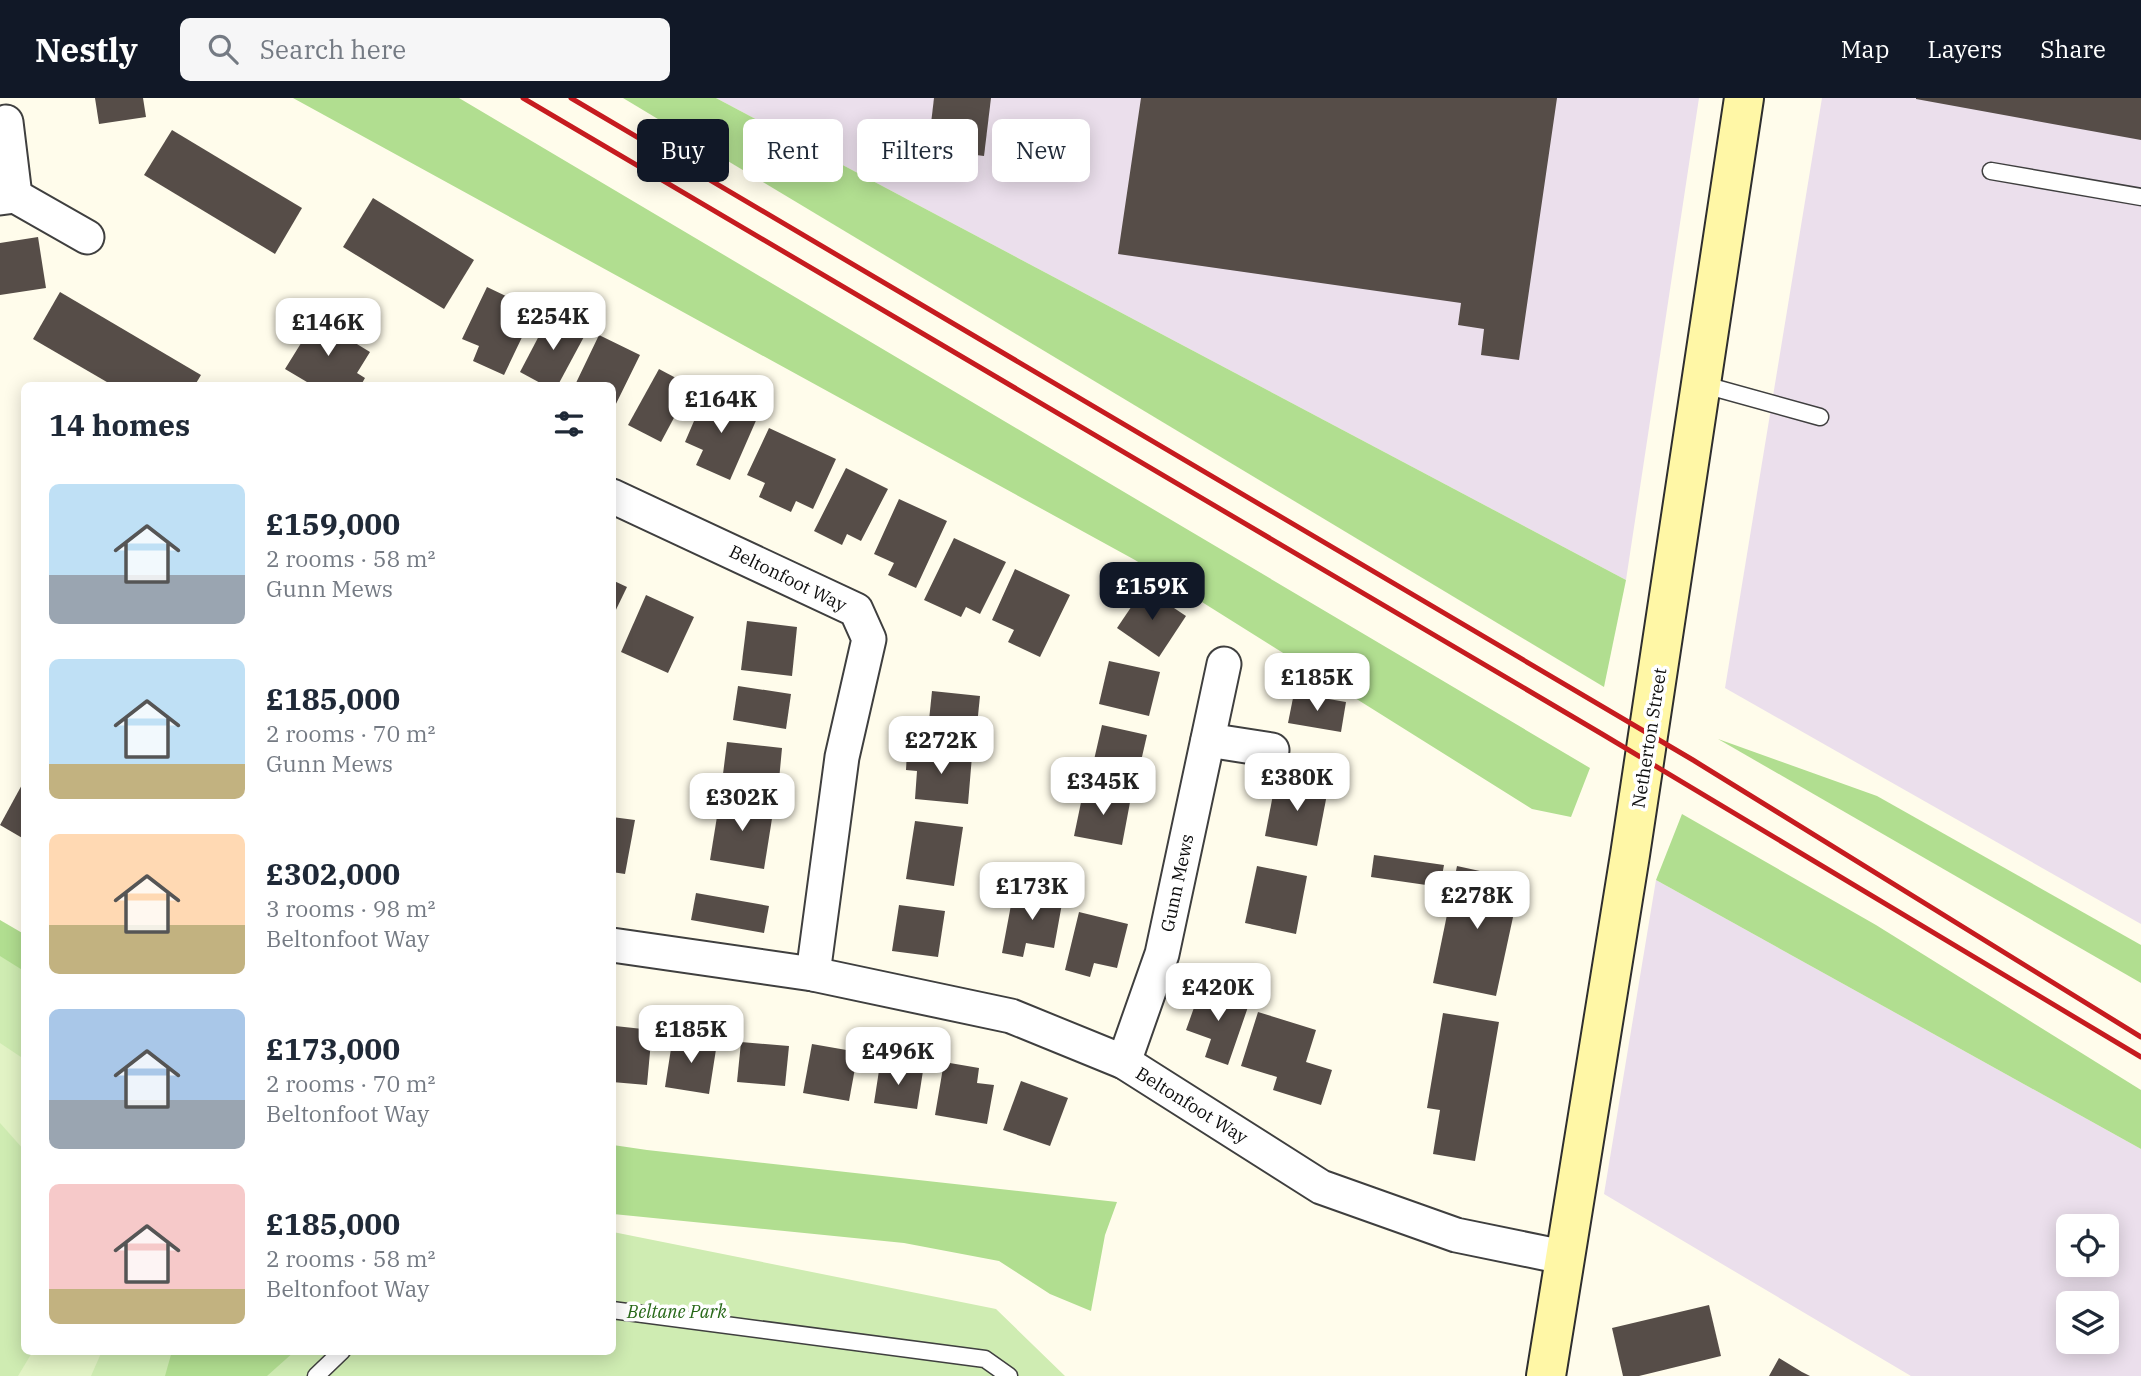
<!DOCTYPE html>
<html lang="en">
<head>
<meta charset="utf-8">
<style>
	body { margin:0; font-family:"IBM Plex Serif",serif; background:#f6f6f7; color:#1f2937; height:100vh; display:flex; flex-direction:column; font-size:26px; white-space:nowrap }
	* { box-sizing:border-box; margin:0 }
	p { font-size:23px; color:#747a83 }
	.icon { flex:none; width:38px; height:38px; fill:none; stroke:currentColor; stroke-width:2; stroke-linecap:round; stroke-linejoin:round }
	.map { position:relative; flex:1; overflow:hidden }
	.panel { position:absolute; left:21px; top:284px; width:595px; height:973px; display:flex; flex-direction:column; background:#fff; border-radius:10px; box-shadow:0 4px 18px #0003 }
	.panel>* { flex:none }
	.hud { position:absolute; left:637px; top:21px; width:665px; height:63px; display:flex; gap:14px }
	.tools { position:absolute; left:2056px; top:1116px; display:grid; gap:14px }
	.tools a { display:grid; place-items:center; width:63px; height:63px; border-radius:10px; background:#fff; box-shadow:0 4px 18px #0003; font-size:35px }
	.price { position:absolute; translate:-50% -60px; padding:0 16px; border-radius:14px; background:#fff; color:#222; font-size:23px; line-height:46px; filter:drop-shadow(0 2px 4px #0008) }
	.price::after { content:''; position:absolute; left:50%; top:42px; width:21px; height:16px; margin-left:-10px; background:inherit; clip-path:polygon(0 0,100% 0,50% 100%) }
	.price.selected { background:#111827; color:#fff }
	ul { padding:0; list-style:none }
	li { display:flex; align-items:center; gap:21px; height:175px; padding:0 28px }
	li span { display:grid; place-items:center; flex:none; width:196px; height:140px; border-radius:10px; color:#555 }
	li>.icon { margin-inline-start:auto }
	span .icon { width:84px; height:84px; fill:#fffc; stroke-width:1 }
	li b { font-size:30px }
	h2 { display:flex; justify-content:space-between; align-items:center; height:84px; padding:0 28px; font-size:30px }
	.pill { padding:0 24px; border-radius:10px; background:#fff; box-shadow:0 4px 18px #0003; font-size:24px; line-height:63px }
	.pill.selected { background:#111827; color:#fff }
	header { display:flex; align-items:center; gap:42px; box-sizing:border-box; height:98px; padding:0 35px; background:#111827; color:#fff }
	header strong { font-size:33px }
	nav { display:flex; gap:38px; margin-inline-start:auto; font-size:24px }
	.search { width:490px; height:63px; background:#f6f6f7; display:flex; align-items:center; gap:18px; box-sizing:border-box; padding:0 24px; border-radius:10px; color:#747a83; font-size:26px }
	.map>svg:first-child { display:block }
	.industrial { fill:#ebdfec; fill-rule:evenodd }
	.green { fill:#cfecb2 }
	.forest { fill:#b1de90 }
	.pitch { fill:#e2f3c5 }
	.building { fill:#564d48 }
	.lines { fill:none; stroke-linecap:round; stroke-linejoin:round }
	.lane-casing { stroke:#3f3f3f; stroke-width:19 }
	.street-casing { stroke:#3f3f3f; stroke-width:37 }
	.secondary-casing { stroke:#2e2e2e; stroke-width:42 }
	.lane { stroke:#fff; stroke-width:16 }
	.street { stroke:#fff; stroke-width:33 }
	.secondary { stroke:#fff7a6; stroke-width:38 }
	.rail { stroke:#c61b1f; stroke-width:5 }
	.labels { text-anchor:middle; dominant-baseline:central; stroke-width:7; stroke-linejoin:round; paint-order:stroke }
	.street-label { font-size:18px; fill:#0c0c0c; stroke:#fff }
	.park-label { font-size:18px; font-style:italic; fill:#276818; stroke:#fff }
</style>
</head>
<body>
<header>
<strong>Nestly</strong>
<div class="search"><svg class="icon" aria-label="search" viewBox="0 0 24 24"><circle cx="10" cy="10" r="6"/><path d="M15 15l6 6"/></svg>Search here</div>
<nav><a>Map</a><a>Layers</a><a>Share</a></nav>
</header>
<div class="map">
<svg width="2141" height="1278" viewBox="0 0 2141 1278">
	<rect width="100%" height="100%" fill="#fffceb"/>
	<g class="industrial">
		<polygon points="716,0 1699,0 1626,482"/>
		<polygon points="1822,0 2141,0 2141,826 1725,590"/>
		<path d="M 1656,782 L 2141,1051 L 2141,1278 L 1911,1278 L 1604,1096 ZM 2068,1129 L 2107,1129 L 2107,1167 L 2068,1167 ZM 2068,1206 L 2107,1206 L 2107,1244 L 2068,1244 Z"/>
	</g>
	<polygon class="green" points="0,846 24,861 24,1253 612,1253 613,1134 996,1211 1065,1278 0,1278"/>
	<g class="forest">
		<polygon points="293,0 459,0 1590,670 1571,719 1532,711 1135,462"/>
		<polygon points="623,0 716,0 1626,482 1604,589"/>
		<polygon points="1718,641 1877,698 2141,847 2141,885"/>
		<polygon points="1682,716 1876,827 2141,992 2141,1051 1656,782"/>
		<polygon points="0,822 24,836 24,873 0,858"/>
		<polygon points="613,1047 647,1052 1117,1104 1105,1137 1091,1213 1050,1196 999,1163 904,1145 613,1116"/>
		<polygon points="172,1253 295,1253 267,1278 165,1278"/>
	</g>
	<g class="pitch">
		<polygon points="0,945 24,961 24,1052 0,1025"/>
		<polygon points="33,1253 102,1253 91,1278 18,1278"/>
	</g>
	<g class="building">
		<polygon points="95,0 143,0 146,19 99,26"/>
		<polygon points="934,0 991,0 984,58 928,51"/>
		<polygon points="1141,0 1557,0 1519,262 1481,257 1484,231 1458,227 1461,205 1118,156"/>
		<polygon points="1916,0 2141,0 2141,42 1916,1"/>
		<polygon points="172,32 302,110 275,156 144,77"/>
		<polygon points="373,100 474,162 444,211 343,149"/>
		<polygon points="38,139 46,190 0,197 0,145"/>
		<polygon points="487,189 535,212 504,277 473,263 479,248 462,241"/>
		<polygon points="60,194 201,277 195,287 112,287 33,241"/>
		<polygon points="551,215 586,235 558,287 544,287 520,274"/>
		<polygon points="316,221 370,254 357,275 365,280 361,287 312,287 285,271"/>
		<polygon points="599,237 640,257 612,314 612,287 575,287"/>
		<polygon points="659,271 691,288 661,344 628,327"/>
		<polygon points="706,295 758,318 730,382 696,367 703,352 685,344"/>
		<polygon points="769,330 836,361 813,411 796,403 791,414 759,399 765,385 747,377"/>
		<polygon points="846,370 888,391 861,443 847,436 842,447 814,433"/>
		<polygon points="899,401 947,423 916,490 888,477 894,465 874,456"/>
		<polygon points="954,440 1006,464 980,516 966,509 961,519 924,502"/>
		<polygon points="1015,471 1070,497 1040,559 1008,544 1014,532 992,522"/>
		<polygon points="612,482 627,489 612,520"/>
		<polygon points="1144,490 1186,518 1159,559 1117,530"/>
		<polygon points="646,497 694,519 668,575 621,554"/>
		<polygon points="747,523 797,529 792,578 741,572"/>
		<polygon points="1109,563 1160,574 1149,618 1099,606"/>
		<polygon points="738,588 791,596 786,631 733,622"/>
		<polygon points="932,593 980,598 975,647 927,642"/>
		<polygon points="1294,595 1346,604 1341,634 1288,625"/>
		<polygon points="1102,627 1147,637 1136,685 1091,675"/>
		<polygon points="727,644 782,650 779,682 723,676"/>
		<polygon points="907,653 972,658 968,706 915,701 917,673 906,672"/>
		<polygon points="1276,681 1328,691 1317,748 1265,738"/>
		<polygon points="24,683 24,741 0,727"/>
		<polygon points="1084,690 1131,699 1122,747 1074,738"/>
		<polygon points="720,700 774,708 764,771 710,762"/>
		<polygon points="612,719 635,722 625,776 612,774"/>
		<polygon points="915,723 963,729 954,788 906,781"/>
		<polygon points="1374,757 1444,767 1440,789 1371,779"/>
		<polygon points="1257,768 1307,778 1296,836 1245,825"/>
		<polygon points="1457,768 1521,782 1496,898 1433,885"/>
		<polygon points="1014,791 1063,800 1054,850 1026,845 1023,859 1002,855"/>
		<polygon points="696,795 769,808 764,835 691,822"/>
		<polygon points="899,807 945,813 938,859 892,853"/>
		<polygon points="1079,814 1128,826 1117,870 1094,865 1090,879 1065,872"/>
		<polygon points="1201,890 1249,906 1228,967 1205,959 1211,941 1186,932"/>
		<polygon points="1258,914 1316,932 1306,964 1332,972 1321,1007 1273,992 1277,979 1241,968"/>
		<polygon points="1443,915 1499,924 1475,1063 1433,1056 1440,1012 1427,1010"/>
		<polygon points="615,928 652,932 647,987 612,984"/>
		<polygon points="673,938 717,945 709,996 665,989"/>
		<polygon points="741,944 789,948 785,988 737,984"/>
		<polygon points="812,946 858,954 849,1003 803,995"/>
		<polygon points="944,964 979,970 977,985 994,987 987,1026 935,1017"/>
		<polygon points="880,966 923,973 917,1011 874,1005"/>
		<polygon points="1021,983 1068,1000 1050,1048 1003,1032"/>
		<polygon points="1709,1207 1721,1258 1639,1278 1623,1278 1612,1230"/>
		<polygon points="1779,1260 1802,1274 1810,1278 1769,1278"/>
	</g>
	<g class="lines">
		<defs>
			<g id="lane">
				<polyline points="1991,73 2141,99"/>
				<polyline points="1701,286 1820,319"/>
				<polyline points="612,1212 985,1261 1009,1278"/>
				<polyline points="316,1278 342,1253"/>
			</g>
			<g id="street">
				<polyline points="6,24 15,98"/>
				<polyline points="0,100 15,98 87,139"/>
				<polyline points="612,398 856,512 869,541 842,659 813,876"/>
				<polyline points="1208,642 1272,652"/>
				<polyline points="612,847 813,876 1011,918 1124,964 1321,1089 1456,1137 1563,1159"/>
				<polyline points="1124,964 1162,856 1224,566"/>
			</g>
			<polyline id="secondary" points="1546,1278 1630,757 1744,0"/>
		</defs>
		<use href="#lane" class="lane-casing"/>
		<use href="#street" class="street-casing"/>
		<use href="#secondary" class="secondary-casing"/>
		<use href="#lane" class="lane"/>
		<use href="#street" class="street"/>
		<use href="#secondary" class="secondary"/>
		<g class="rail">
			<polyline points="523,0 1602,636 2141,959"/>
			<polyline points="571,0 1693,662 2141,939"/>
		</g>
	</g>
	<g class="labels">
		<g class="street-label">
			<text transform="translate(788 480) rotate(26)">Beltonfoot Way</text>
			<text transform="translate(1649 640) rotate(-81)">Netherton Street</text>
			<text transform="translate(1177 785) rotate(-78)">Gunn Mews</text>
			<text transform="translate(1192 1007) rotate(32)">Beltonfoot Way</text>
		</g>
		<g class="park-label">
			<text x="677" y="1213">Beltane Park</text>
		</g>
	</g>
</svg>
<div class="tools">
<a><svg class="icon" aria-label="locate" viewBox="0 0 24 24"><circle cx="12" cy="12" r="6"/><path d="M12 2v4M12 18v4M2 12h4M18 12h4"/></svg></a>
<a><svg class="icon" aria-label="layers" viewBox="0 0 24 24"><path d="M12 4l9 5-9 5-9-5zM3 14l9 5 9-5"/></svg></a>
</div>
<b class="price" style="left:553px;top:254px">£254K</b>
<b class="price" style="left:328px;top:260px">£146K</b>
<b class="price" style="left:721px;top:337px">£164K</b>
<b class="price selected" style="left:1152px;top:524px">£159K</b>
<b class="price" style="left:1317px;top:615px">£185K</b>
<b class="price" style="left:941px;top:678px">£272K</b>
<b class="price" style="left:1297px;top:715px">£380K</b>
<b class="price" style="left:1103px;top:719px">£345K</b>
<b class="price" style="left:742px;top:735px">£302K</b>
<b class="price" style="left:1032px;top:824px">£173K</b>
<b class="price" style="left:1477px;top:833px">£278K</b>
<b class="price" style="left:1218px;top:925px">£420K</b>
<b class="price" style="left:691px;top:967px">£185K</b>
<b class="price" style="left:898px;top:989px">£496K</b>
<div class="hud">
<a class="pill selected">Buy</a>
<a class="pill">Rent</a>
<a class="pill">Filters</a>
<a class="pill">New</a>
</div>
<section class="panel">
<h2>14 homes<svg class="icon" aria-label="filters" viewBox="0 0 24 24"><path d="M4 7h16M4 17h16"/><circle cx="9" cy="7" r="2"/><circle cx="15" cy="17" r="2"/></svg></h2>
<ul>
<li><span style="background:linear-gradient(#bfe0f5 65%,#9aa5b1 0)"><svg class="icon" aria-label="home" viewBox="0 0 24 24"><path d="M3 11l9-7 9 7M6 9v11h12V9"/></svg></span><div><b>£159,000</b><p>2 rooms · 58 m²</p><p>Gunn Mews</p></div></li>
<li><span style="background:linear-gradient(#bfe0f5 75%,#c2b280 0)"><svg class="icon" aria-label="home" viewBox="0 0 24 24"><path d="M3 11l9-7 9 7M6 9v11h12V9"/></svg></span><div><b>£185,000</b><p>2 rooms · 70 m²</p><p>Gunn Mews</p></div></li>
<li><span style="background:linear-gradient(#ffd9b3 65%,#c2b280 0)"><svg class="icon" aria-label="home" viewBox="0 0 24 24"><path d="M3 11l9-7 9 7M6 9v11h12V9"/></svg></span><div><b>£302,000</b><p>3 rooms · 98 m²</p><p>Beltonfoot Way</p></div></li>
<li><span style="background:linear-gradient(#a9c7e8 65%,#9aa5b1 0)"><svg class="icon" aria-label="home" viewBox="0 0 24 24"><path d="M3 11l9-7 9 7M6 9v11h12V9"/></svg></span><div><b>£173,000</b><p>2 rooms · 70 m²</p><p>Beltonfoot Way</p></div></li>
<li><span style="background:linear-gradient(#f6c9c9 75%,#c2b280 0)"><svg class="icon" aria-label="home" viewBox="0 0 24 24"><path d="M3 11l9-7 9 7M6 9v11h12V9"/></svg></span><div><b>£185,000</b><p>2 rooms · 58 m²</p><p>Beltonfoot Way</p></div></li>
</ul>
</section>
</div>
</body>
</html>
